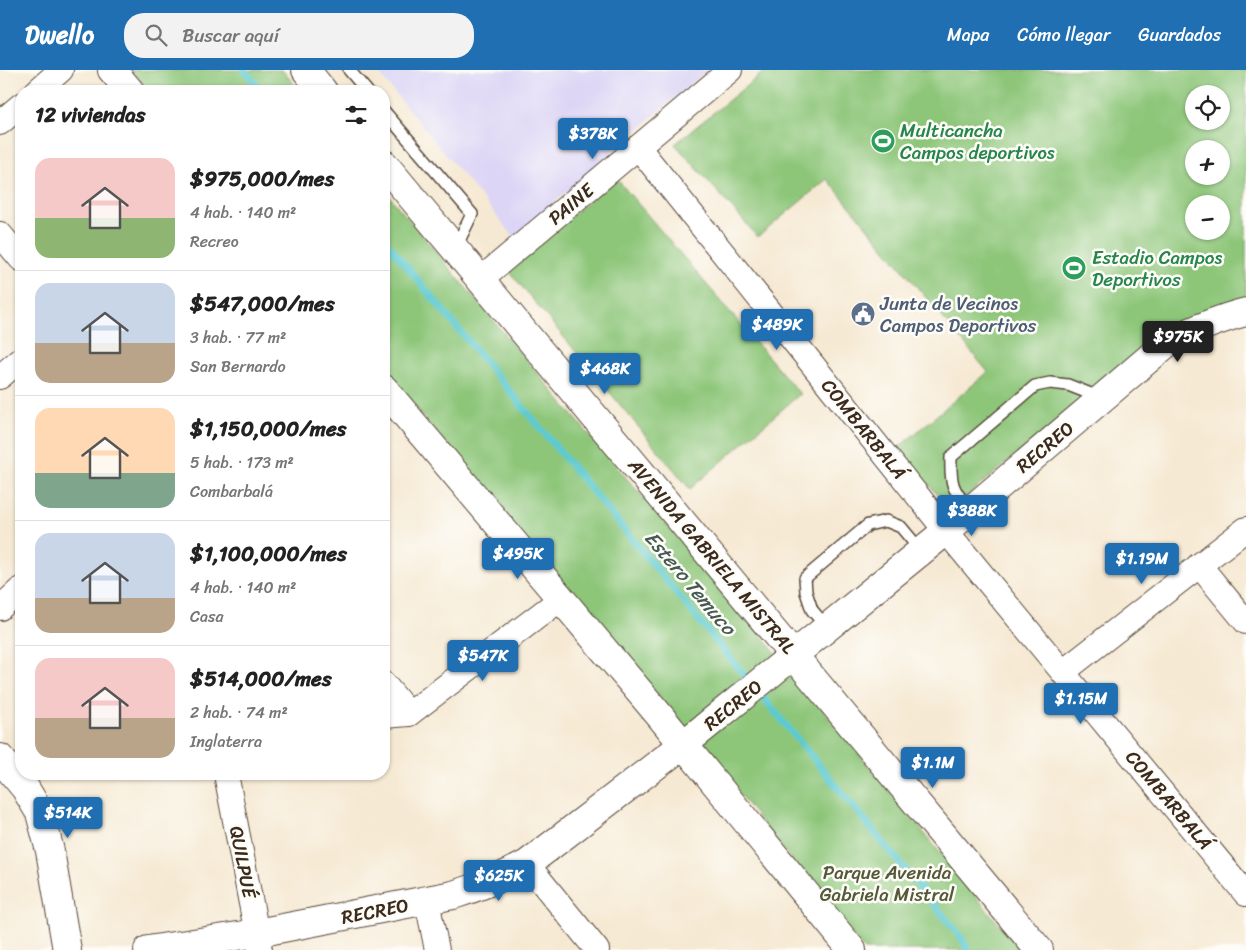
<!DOCTYPE html>
<html lang="es">
<head>
<meta charset="utf-8">
<style>
	body { margin:0; font-family:Sriracha,sans-serif; background:#f2f2f2; color:#222; height:100vh; display:flex; flex-direction:column; font-size:19px; white-space:nowrap }
	* { box-sizing:border-box; margin:0 }
	p { font-size:16px; color:#767676 }
	.icon { flex:none; width:28px; height:28px; fill:none; stroke:currentColor; stroke-width:2; stroke-linecap:round; stroke-linejoin:round }
	.map { position:relative; flex:1; overflow:hidden }
	.sheet { position:absolute; left:15px; top:15px; width:375px; height:695px; display:flex; flex-direction:column; background:#fff; border-radius:20px; box-shadow:0 1px 4px #0004 }
	.sheet>* { flex:none }
	.tools { position:absolute; left:1185px; top:15px; display:grid; gap:10px }
	.tools a { display:grid; place-items:center; width:45px; height:45px; border-radius:50%; background:#fff; box-shadow:0 1px 4px #0004; font-size:25px }
	.price { position:absolute; translate:-50% -42px; padding:0 11px; border-radius:5px; background:#1f6fb2; color:#fff; font-size:16px; line-height:32px; filter:drop-shadow(0 1px 2px #0008) }
	.price::after { content:''; position:absolute; left:50%; top:30px; width:15px; height:11px; margin-left:-8px; background:inherit; clip-path:polygon(0 0,100% 0,50% 100%) }
	.price.current { background:#222; color:#fff }
	ul { padding:0; list-style:none }
	li { display:flex; align-items:center; gap:15px; height:125px; padding:0 20px }
	li+li { border-top:1px solid #e0e0e0 }
	li span { display:grid; place-items:center; flex:none; width:140px; height:100px; border-radius:15px; color:#555 }
	li>.icon { margin-inline-start:auto }
	span .icon { width:60px; height:60px; fill:#fffc; stroke-width:1 }
	li b { font-size:21px }
	h2 { display:flex; justify-content:space-between; align-items:center; height:60px; padding:0 20px; font-size:21px }
	header { display:flex; align-items:center; gap:30px; box-sizing:border-box; height:70px; padding:0 25px; background:#1f6fb2; color:#fff }
	header strong { font-size:24px }
	nav { display:flex; gap:28px; margin-inline-start:auto; font-size:18px }
	.search { width:350px; height:45px; background:#f2f2f2; display:flex; align-items:center; gap:12px; box-sizing:border-box; padding:0 18px; border-radius:20px; color:#767676; font-size:19px }
	.map>svg:first-child { display:block }
	.built { fill:#dcd5f6 }
	.green { fill:#8dc679; stroke:#64784c; fill-rule:evenodd }
	.lines { fill:none; stroke-linecap:round; stroke-linejoin:round }
	.stream { stroke:#5dcad1; stroke-width:7 }
	.service-casing { stroke:#574739; stroke-width:14 }
	.minor-casing { stroke:#574739; stroke-width:26 }
	.tertiary-casing { stroke:#574739; stroke-width:30 }
	.secondary-casing { stroke:#574739; stroke-width:30 }
	.service { stroke:#fff; stroke-width:11 }
	.minor { stroke:#fff; stroke-width:24 }
	.tertiary { stroke:#fff; stroke-width:28 }
	.secondary { stroke:#fff; stroke-width:28 }
	.labels { text-anchor:middle; dominant-baseline:central; stroke-width:5; stroke-linejoin:round; paint-order:stroke }
	.leisure-label { font-size:19px; fill:#27864d; stroke:#fdfcf7; text-anchor:start }
	.street-label { font-size:19px; fill:#3b2a1e; stroke:#fdfcf7 }
	.service-label { font-size:19px; fill:#4e5e75; stroke:#fdfcf7; text-anchor:start }
	.park-label { font-size:19px; fill:#545939; stroke:#fdfcf7 }
	.water-label { font-size:20px; font-style:italic; fill:#455a54; stroke:#fdfcf7 }
</style>
</head>
<body>
<header>
<strong>Dwello</strong>
<div class="search"><svg class="icon" aria-label="search" viewBox="0 0 24 24"><circle cx="10" cy="10" r="6"/><path d="M15 15l6 6"/></svg>Buscar aquí</div>
<nav><a>Mapa</a><a>Cómo llegar</a><a>Guardados</a></nav>
</header>
<div class="map">
<svg width="1246" height="880" viewBox="0 0 1246 880">
	<rect width="100%" height="100%" fill="#fdfcf7"/>
	<filter id="ink" filterUnits="userSpaceOnUse"><feTurbulence type="fractalNoise" baseFrequency=".02" numOctaves="2"/><feDisplacementMap in="SourceGraphic" scale="10" xChannelSelector="R" yChannelSelector="G"/><feConvolveMatrix kernelMatrix="1 2 1 2 8 2 1 2 1" color-interpolation-filters="sRGB"/></filter>
	<filter id="wash" filterUnits="userSpaceOnUse"><feTurbulence type="fractalNoise" baseFrequency=".0096" numOctaves="4" result="noise"/><feDisplacementMap in="SourceGraphic" scale="20" xChannelSelector="R" yChannelSelector="G"/><feGaussianBlur stdDeviation="1.12" result="paint"/><feColorMatrix in="noise" values="0 0 0 0 0 0 0 0 0 0 0 0 0 0 0 0 0 1.4 0 .05"/><feComposite in="paint" operator="in"/></filter>
	<g filter="url(#wash)">
		<rect width="100%" height="100%" fill="#f6e9d3"/>
		<polygon class="built" points="376,0 707,0 514,167"/>
		<g class="green">
			<polygon points="131,0 282,0 300,21 149,21"/>
			<path d="M 766,0 L 1246,0 L 1246,229 L 1225,232 L 1158,267 L 950,440 L 898,378 L 988,302 L 827,109 L 758,167 L 675,74 ZM 1194,24 L 1221,24 L 1221,51 L 1194,51 ZM 1194,79 L 1221,79 L 1221,106 L 1194,106 ZM 1194,134 L 1221,134 L 1221,161 L 1194,161 Z"/>
			<polygon points="616,108 800,324 690,419 508,200"/>
			<polygon points="384,120 586,361 753,555 1020,880 864,880 699,674 384,300"/>
		</g>
		<g class="lines">
			<g class="stream">
				<polyline points="244,0 262,21"/>
				<polyline points="384,169 750,612"/>
				<polyline points="757,620 961,867 968,880"/>
			</g>
		</g>
	</g>
	<g filter="url(#ink)">
		<g class="lines">
			<defs>
				<g id="service">
					<polyline points="349,0 367,21"/>
					<polyline points="384,41 472,144 455,179"/>
					<path d="M 970,441 C 953,419 950,416 951,387 L 1035,316 L 1050,313 L 1068,315 L 1101,328"/>
					<polyline points="827,558 812,540 806,522 805,508 868,455 886,451 901,457 921,481"/>
				</g>
				<g id="minor">
					<polyline points="37,21 61,0"/>
					<polyline points="0,53 21,35"/>
					<polyline points="638,77 946,461 1246,824"/>
					<polyline points="0,164 21,189"/>
					<polyline points="481,209 730,0"/>
					<polyline points="0,307 21,289"/>
					<polyline points="1199,495 1246,552"/>
					<polyline points="0,538 21,519"/>
					<polyline points="1063,602 1246,459"/>
					<polyline points="384,614 409,644"/>
					<polyline points="384,646 409,644 562,528"/>
					<polyline points="226,704 260,880"/>
					<polyline points="527,794 597,880"/>
					<polyline points="427,831 437,880"/>
				</g>
				<g id="tertiary">
					<polyline points="0,688 25,718 40,743 50,781 67,880"/>
					<path d="M 148,880 L 257,863 L 453,825 C 479,817 503,807 527,794 L 684,674 L 946,461 L 1167,273 C 1193,260 1218,249 1246,242"/>
				</g>
				<g id="secondary">
					<polyline points="112,0 130,21"/>
					<polyline points="306,0 323,21"/>
					<polyline points="384,94 1039,880"/>
					<polyline points="384,319 660,646 852,880"/>
				</g>
			</defs>
			<use href="#service" class="service-casing"/>
			<use href="#minor" class="minor-casing"/>
			<use href="#tertiary" class="tertiary-casing"/>
			<use href="#secondary" class="secondary-casing"/>
			<use href="#service" class="service"/>
			<use href="#minor" class="minor"/>
			<use href="#tertiary" class="tertiary"/>
			<use href="#secondary" class="secondary"/>
		</g>
	</g>
	<defs>
		<symbol id="stadium-disc" viewBox="-11 -11 22 22"><circle r="9.5" fill="#2e9e5b" stroke="#fdfcf7"/><path d="M0-5a6.5 5 0 1 0 0 10a6.5 5 0 1 0 0-10ZM-3.5-1.8h7v3.6h-7Z" fill="#fff"/></symbol>
		<symbol id="civic-disc" viewBox="-11 -11 22 22"><circle r="9.5" fill="#5c6f8a" stroke="#fdfcf7"/><path d="M-.6-6.5H3V-4.5H.6V-3L4-1V1h2V6H-6V1h2V-1L-.6-3ZM-1.2 2.5V6h2.4V2.5Z" fill="#fff"/></symbol>
	</defs>
	<g fill-rule="evenodd">
		<use href="#stadium-disc" x="869" y="57" width="28" height="28"/>
		<use href="#stadium-disc" x="1060" y="184" width="28" height="28"/>
		<use href="#civic-disc" x="849" y="230" width="28" height="28"/>
	</g>
	<g class="labels">
		<g class="leisure-label">
			<text x="900" y="60">Multicancha<tspan x="900" dy="22">Campos deportivos</tspan></text>
			<text x="1092" y="187">Estadio Campos<tspan x="1092" dy="22">Deportivos</tspan></text>
		</g>
		<g class="street-label">
			<text transform="translate(571 134) rotate(-40)">PAINE</text>
			<text transform="translate(864 359) rotate(51)">COMBARBALÁ</text>
			<text transform="translate(1045 377) rotate(-40)">RECREO</text>
			<text transform="translate(712 486) rotate(50)">AVENIDA GABRIELA MISTRAL</text>
			<text transform="translate(733 635) rotate(-39)">RECREO</text>
			<text transform="translate(1169 730) rotate(50)">COMBARBALÁ</text>
			<text transform="translate(243 792) rotate(79)">QUILPUÉ</text>
			<text transform="translate(375 841) rotate(-11)">RECREO</text>
		</g>
		<g class="service-label">
			<text x="880" y="233">Junta de Vecinos<tspan x="880" dy="22">Campos Deportivos</tspan></text>
		</g>
		<g class="park-label">
			<text x="887" y="802">Parque Avenida<tspan x="887" dy="22">Gabriela Mistral</tspan></text>
		</g>
		<g class="water-label">
			<text transform="translate(690 513) rotate(50)">Estero Temuco</text>
		</g>
	</g>
</svg>
<div class="tools">
<a><svg class="icon" aria-label="locate" viewBox="0 0 24 24"><circle cx="12" cy="12" r="6"/><path d="M12 2v4M12 18v4M2 12h4M18 12h4"/></svg></a>
<a>+</a>
<a>−</a>
</div>
<b class="price" style="left:593px;top:90px">$378K</b>
<b class="price" style="left:777px;top:281px">$489K</b>
<b class="price current" style="left:1178px;top:293px">$975K</b>
<b class="price" style="left:605px;top:325px">$468K</b>
<b class="price" style="left:972px;top:467px">$388K</b>
<b class="price" style="left:518px;top:510px">$495K</b>
<b class="price" style="left:1142px;top:515px">$1.19M</b>
<b class="price" style="left:483px;top:612px">$547K</b>
<b class="price" style="left:1081px;top:655px">$1.15M</b>
<b class="price" style="left:933px;top:719px">$1.1M</b>
<b class="price" style="left:68px;top:769px">$514K</b>
<b class="price" style="left:499px;top:832px">$625K</b>
<section class="sheet">
<h2>12 viviendas<svg class="icon" aria-label="filters" viewBox="0 0 24 24"><path d="M4 7h16M4 17h16"/><circle cx="9" cy="7" r="2"/><circle cx="15" cy="17" r="2"/></svg></h2>
<ul>
<li><span style="background:linear-gradient(#f6c9c9 60%,#8fb573 0)"><svg class="icon" aria-label="home" viewBox="0 0 24 24"><path d="M3 11l9-7 9 7M6 9v11h12V9"/></svg></span><div><b>$975,000/mes</b><p>4 hab. · 140 m²</p><p>Recreo</p></div></li>
<li><span style="background:linear-gradient(#c9d6e8 60%,#b9a48a 0)"><svg class="icon" aria-label="home" viewBox="0 0 24 24"><path d="M3 11l9-7 9 7M6 9v11h12V9"/></svg></span><div><b>$547,000/mes</b><p>3 hab. · 77 m²</p><p>San Bernardo</p></div></li>
<li><span style="background:linear-gradient(#ffd9b3 65%,#7fa58c 0)"><svg class="icon" aria-label="home" viewBox="0 0 24 24"><path d="M3 11l9-7 9 7M6 9v11h12V9"/></svg></span><div><b>$1,150,000/mes</b><p>5 hab. · 173 m²</p><p>Combarbalá</p></div></li>
<li><span style="background:linear-gradient(#c9d6e8 65%,#b9a48a 0)"><svg class="icon" aria-label="home" viewBox="0 0 24 24"><path d="M3 11l9-7 9 7M6 9v11h12V9"/></svg></span><div><b>$1,100,000/mes</b><p>4 hab. · 140 m²</p><p>Casa</p></div></li>
<li><span style="background:linear-gradient(#f6c9c9 60%,#b9a48a 0)"><svg class="icon" aria-label="home" viewBox="0 0 24 24"><path d="M3 11l9-7 9 7M6 9v11h12V9"/></svg></span><div><b>$514,000/mes</b><p>2 hab. · 74 m²</p><p>Inglaterra</p></div></li>
</ul>
</section>
</div>
</body>
</html>
